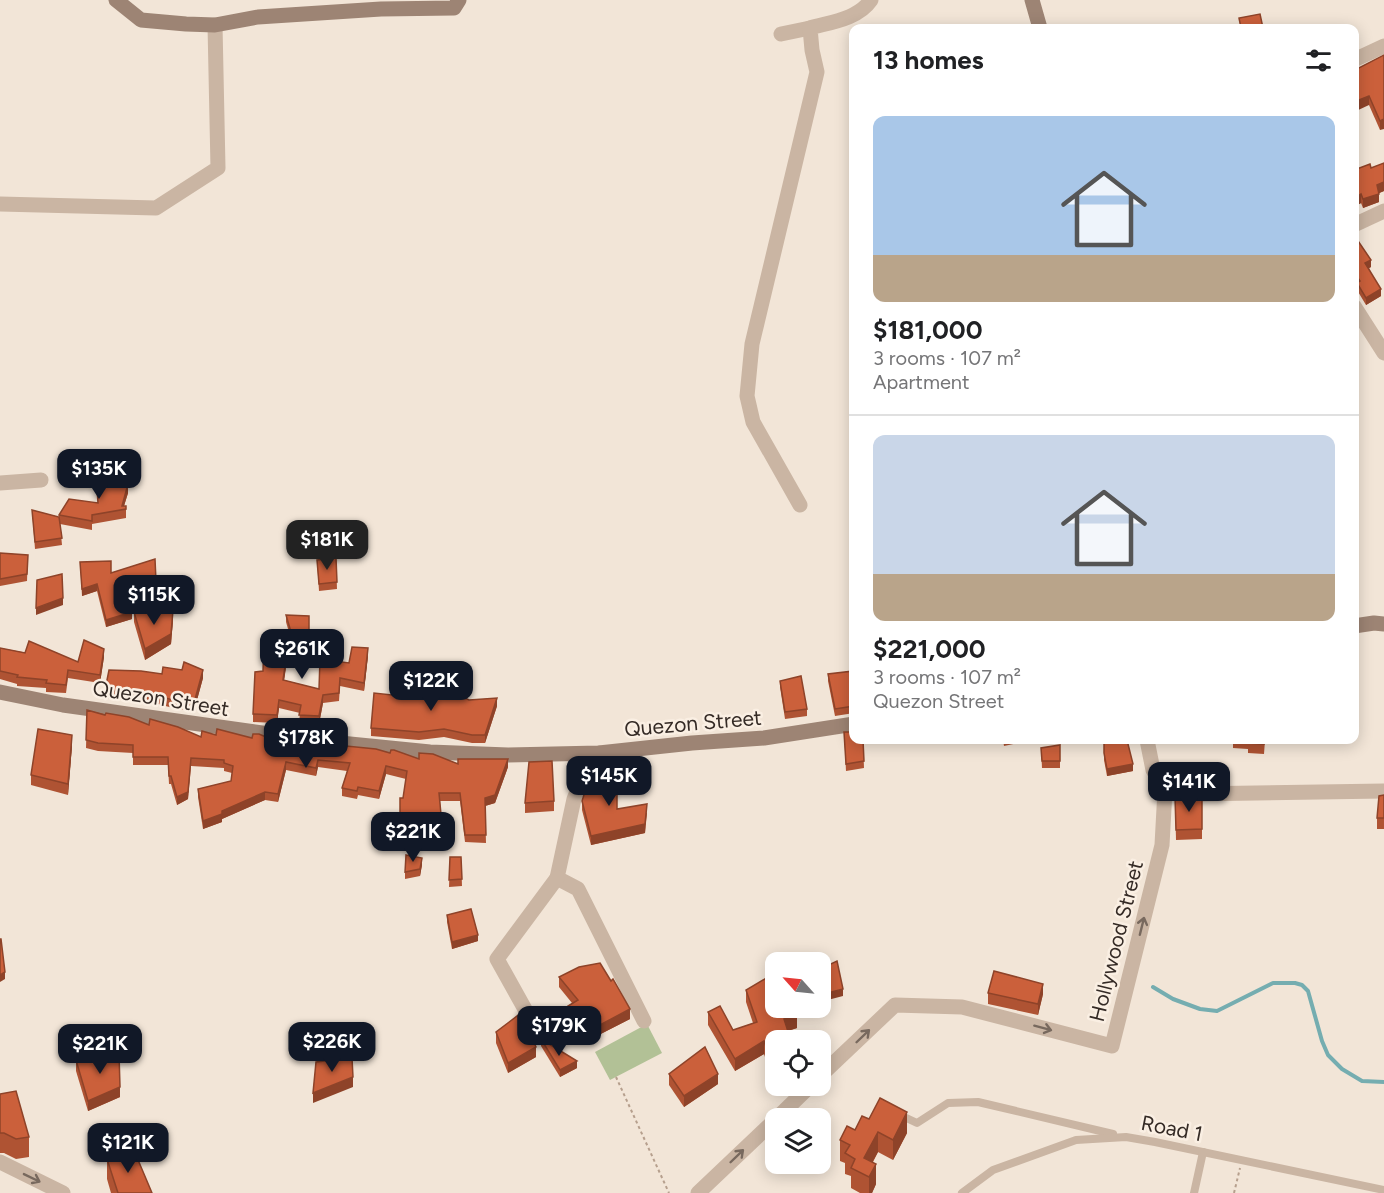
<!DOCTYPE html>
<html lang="en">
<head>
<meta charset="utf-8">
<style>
	body { margin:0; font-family:Figtree,sans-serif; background:#f2f2f2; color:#202124; height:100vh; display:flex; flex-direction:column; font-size:22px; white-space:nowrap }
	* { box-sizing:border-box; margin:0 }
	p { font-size:20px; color:#757577 }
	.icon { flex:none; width:33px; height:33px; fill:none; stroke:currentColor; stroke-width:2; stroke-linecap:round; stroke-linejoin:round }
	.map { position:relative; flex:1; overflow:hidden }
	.drawer { position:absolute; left:849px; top:24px; width:510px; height:720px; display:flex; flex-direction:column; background:#fff; border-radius:12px; box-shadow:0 3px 15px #0003 }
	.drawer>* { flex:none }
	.needle { width:39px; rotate:297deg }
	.controls { position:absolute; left:765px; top:952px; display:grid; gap:12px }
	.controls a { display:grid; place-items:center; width:66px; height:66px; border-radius:12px; background:#fff; box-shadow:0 3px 15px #0003; font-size:30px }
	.price { position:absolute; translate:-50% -51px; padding:0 14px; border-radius:12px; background:#111827; color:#fff; font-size:20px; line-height:39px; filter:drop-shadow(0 2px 3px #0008) }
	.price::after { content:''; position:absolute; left:50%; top:36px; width:18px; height:14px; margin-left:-9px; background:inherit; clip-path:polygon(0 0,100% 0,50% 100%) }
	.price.on { background:#222; color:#fff }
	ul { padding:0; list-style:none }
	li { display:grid; align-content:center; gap:12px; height:318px; padding:0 24px }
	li+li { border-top:2px solid #e0e0e0 }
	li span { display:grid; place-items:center; height:186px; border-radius:12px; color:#555 }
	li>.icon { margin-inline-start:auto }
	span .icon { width:108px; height:108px; fill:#fffc; stroke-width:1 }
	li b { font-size:26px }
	h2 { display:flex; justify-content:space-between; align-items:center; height:72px; padding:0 24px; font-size:26px }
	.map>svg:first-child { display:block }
	.green { fill:#b2c196 }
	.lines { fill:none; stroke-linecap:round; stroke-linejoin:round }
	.stream { stroke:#75adb0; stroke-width:4 }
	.path { stroke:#b69f8d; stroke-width:2; stroke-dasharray:3 3; stroke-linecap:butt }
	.lane { stroke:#cab5a3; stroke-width:8 }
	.street { stroke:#cab5a3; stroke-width:15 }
	.secondary { stroke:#9d8474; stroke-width:15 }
	.wall { fill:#af5333 }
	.shaded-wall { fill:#8e4329 }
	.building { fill:#cb603b; stroke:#8e4329; stroke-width:1.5 }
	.oneway { stroke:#78695e }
	.labels { text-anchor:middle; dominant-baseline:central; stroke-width:5; stroke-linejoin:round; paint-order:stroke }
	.street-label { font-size:21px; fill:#342a25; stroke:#faefe3 }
</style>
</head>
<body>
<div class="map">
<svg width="1384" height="1193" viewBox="0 0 1384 1193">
	<rect width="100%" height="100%" fill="#f2e5d7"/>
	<polygon class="green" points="647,1024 662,1053 610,1080 595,1052"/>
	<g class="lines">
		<polyline class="stream" points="1153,987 1173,999 1200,1009 1217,1011 1273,983 1295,983 1302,985 1308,991 1322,1041 1328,1055 1342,1069 1362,1081 1384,1082"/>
		<g class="path">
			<polyline points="616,1077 669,1193"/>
			<polyline points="1234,1193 1240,1168"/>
		</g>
		<g class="lane">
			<polyline points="900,1115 917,1123 948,1103 978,1102 1113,1134"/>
			<polyline points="962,1193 993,1170 1076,1140 1126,1137 1155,1142 1384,1190"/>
			<polyline points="1194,1193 1203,1152"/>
		</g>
		<g class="street">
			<polyline points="781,34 810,28"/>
			<polyline points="1354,60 1384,46"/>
			<polyline points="0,204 156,208 218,168 215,25"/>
			<polyline points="1354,225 1384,211"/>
			<polyline points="1354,306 1384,353"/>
			<polyline points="0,483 41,480"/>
			<path d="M 800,505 L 753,422 L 747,396 L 752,344 L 817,72 L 812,50 L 810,28 C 831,22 858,19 871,0"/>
			<polyline points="1147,740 1153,770 1165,790 1192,794 1384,791"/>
			<polyline points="599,753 581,782 574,799 557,878 578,889 644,1021"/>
			<polyline points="536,1029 497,959 557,878"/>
			<polyline points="820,1076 895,1005 962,1007 1112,1046 1162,845 1165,790"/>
			<polyline points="776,1119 810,1086"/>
			<polyline points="0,1162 63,1193"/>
			<polyline points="698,1193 776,1119"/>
		</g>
		<g class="secondary">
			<polyline points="116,0 141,20 186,24 215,25 258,17 381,9 454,8 459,0"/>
			<polyline points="1032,0 1040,28"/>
			<polyline points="1354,626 1374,623 1384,624"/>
			<polyline points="0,692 63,705 320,741 430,752 508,755 599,753 692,743 764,738 854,724"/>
		</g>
	</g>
	<g class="wall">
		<polygon points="1384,55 1380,130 1369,105 1357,69"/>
		<polygon points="1384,163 1384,191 1379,193 1379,202 1363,208 1361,203 1354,207 1354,170 1371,168"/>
		<polygon points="1354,235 1371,267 1369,268 1381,296 1366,305 1357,290 1357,283 1354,279"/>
		<polygon points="96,474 128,493 124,506 126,509 126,518 92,524 92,530 60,524 62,545 35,549 32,510 59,517 59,515 98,503"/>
		<polygon points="0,553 28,555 27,581 0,586"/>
		<polygon points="336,558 337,589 319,591 317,560"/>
		<polygon points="155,559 156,588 124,591 132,619 106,627 97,591 82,596 80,562 111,573"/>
		<polygon points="134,612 173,620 171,644 145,660 134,622"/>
		<polygon points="286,615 309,616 309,638 291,639 286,622"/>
		<polygon points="289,647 284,680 319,689 349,663 368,656 364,691 340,686 339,701 323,703 319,724 299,723 300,713 279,708 277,723 253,722 253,714 263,671"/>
		<polygon points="0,648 78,662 104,657 100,683 68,678 66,693 46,692 46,688 17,686 17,684 0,679"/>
		<polygon points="854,663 854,713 835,716 828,681 828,674 852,671 852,664"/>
		<polygon points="162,674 203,678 194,711 173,708 158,704 105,698 105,690"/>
		<polygon points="780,681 807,709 807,716 785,719 780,687"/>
		<polygon points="392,695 469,700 497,706 485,743 472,743 444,737 419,740 371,736 371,728"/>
		<polygon points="87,710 201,737 216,735 285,745 325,745 390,753 419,759 458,764 508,767 495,803 485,806 486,843 465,842 460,801 440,801 442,833 422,834 421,845 400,847 400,798 403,798 406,779 386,774 379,799 358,795 357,799 342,796 342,788 347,771 318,767 316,776 286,770 278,802 265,800 222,819 222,822 203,829 198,797 198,789 231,781 232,773 224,771 224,768 191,766 188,799 177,805 171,784 169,784 168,765 133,765 133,753 98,751 86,748"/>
		<polygon points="844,732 863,740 864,768 846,771"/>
		<polygon points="1003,740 1028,740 1028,741 1004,746"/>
		<polygon points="1104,740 1133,771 1107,776 1104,760"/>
		<polygon points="1233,740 1265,740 1264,754 1248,753 1248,749 1233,748"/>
		<polygon points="1060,745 1060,768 1042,768 1041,748"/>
		<polygon points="72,746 68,795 31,785 31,775"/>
		<polygon points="1384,795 1384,829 1377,829 1377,818"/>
		<polygon points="1175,797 1202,829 1202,839 1176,840"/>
		<polygon points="554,801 554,811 525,813 525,803"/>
		<polygon points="582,801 617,809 647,813 645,833 591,845 582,810"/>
		<polygon points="450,857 461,857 462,886 449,887"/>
		<polygon points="422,865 420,876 405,879 405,872"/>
		<polygon points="447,915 478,941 452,949 447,922"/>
		<polygon points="559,977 630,1019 583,1043 568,1015 568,1006 572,1003 559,987"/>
		<polygon points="746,990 797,1028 788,1031 776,1041 776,1070 770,1072 764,1054 735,1071 708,1025 708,1012 733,1030 753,1023 746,1002"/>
		<polygon points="988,993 1043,994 1038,1015 988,1004"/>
		<polygon points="496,1032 536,1057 508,1073 496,1043"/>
		<polygon points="541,1039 577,1068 560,1077 541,1046"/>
		<polygon points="76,1060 120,1097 88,1111 76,1071"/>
		<polygon points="669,1074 718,1084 684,1107 669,1085"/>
		<polygon points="0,1094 29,1137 29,1157 16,1159 4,1153 0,1153"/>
		<polygon points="869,1119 907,1133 893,1160 878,1152 873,1162 876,1184 872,1193 860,1193 851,1188 851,1176 845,1174 845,1163 840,1161 840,1140"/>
		<polygon points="107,1159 152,1193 111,1193 107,1179"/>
	</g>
	<g class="shaded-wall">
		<polygon points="1369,96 1369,105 1354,112 1354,102"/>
		<polygon points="1384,119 1384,129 1380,130 1380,121"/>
		<polygon points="1384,182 1384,191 1377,194 1377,185"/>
		<polygon points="1361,194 1361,203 1354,207 1354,199"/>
		<polygon points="1379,194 1379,202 1363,208 1363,199"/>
		<polygon points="1371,260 1371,267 1365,270 1365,263"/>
		<polygon points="1381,289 1381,296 1366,305 1366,298"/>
		<polygon points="128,484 128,493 123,509 122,506"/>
		<polygon points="97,584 97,591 82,596 82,589"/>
		<polygon points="63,598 63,605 36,615 36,608"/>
		<polygon points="173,610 173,620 171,644 145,660 145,649"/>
		<polygon points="132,612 132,619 106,627 106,620"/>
		<polygon points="289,639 289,647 283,688 283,680"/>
		<polygon points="368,648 368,656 364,691 364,683"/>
		<polygon points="104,649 104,657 100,683 100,675"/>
		<polygon points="203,670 203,678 194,711 194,703"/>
		<polygon points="323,695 323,703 319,724 319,716"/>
		<polygon points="497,698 497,706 485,743 485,735"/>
		<polygon points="279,700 279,708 277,723 277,715"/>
		<polygon points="854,706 854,713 852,714 852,707"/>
		<polygon points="72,735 72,746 68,795 68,784"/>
		<polygon points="191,758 188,799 177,805 177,797"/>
		<polygon points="508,759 508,767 495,803 485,806 485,798"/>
		<polygon points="318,760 318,767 316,776 316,768"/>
		<polygon points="286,762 286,770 278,802 278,794"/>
		<polygon points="1133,764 1133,771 1107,776 1107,769"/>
		<polygon points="386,766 386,774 379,799 379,791"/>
		<polygon points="265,792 265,800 222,819 222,822 203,829 203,821 222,811"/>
		<polygon points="647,804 645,833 591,845 591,836"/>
		<polygon points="422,858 422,865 420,876 420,869"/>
		<polygon points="478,935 478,941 452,949 452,942"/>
		<polygon points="5,972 5,979 0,982 0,975"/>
		<polygon points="1043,984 1043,994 1038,1015 1038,1004"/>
		<polygon points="843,989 843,996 820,1002 820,995"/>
		<polygon points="630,1009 630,1019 583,1043 583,1034"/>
		<polygon points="797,1015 797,1028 784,1032 784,1019"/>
		<polygon points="764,1041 764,1054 735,1071 735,1059"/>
		<polygon points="536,1047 536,1057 508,1073 508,1063"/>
		<polygon points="776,1057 776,1070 770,1072 770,1059"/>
		<polygon points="577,1061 577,1068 560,1077 560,1070"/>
		<polygon points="718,1074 718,1084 684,1107 684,1096"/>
		<polygon points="353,1077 353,1087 313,1103 313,1093"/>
		<polygon points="120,1087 120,1097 88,1111 88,1101"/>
		<polygon points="907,1112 907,1133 893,1160 893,1140"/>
		<polygon points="878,1132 878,1152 865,1175 864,1158"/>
		<polygon points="876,1164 876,1184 872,1193 869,1193 869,1177"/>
	</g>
	<g class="building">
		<polygon points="1260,14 1263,28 1241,28 1239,18"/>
		<polygon points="1384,55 1384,119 1380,121 1369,96 1354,102 1354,65 1356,65 1357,69"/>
		<polygon points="1384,163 1384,182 1377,185 1379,194 1363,199 1361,194 1354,199 1354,170 1370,164 1371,168"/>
		<polygon points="1354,235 1371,260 1365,263 1381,289 1366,298 1357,283 1360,281 1354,272"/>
		<polygon points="96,474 128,484 122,506 126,506 126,509 92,515 92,521 59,515 69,499 98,503"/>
		<polygon points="32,510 59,517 62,538 35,542"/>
		<polygon points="0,553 28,555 27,574 0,579"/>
		<polygon points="336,558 337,582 319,584 317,560"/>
		<polygon points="155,559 156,581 122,585 132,612 106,620 97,584 82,589 80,562 111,561 111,573"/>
		<polygon points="62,574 63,598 36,608 37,580"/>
		<polygon points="173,610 171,634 145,649 134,612"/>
		<polygon points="286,615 309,616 309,631 291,632"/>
		<polygon points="289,639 283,680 319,689 320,659 349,663 352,647 368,648 364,683 340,678 339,693 323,695 319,716 299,715 301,705 279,700 277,715 253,714 255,672 263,671 264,642"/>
		<polygon points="84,640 104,649 100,675 68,670 66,685 46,683 47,680 17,677 18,675 0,671 0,648 25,653 29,641 78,662"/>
		<polygon points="184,662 203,670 194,703 173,700 158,696 105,690 109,670 141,671 162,674 163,667 182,670"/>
		<polygon points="854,663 854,706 835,709 828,674 853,671 852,664"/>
		<polygon points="801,676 807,709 785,712 780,681"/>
		<polygon points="420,689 455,693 469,700 497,698 485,735 472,735 444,729 419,732 371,728 374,693 392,695 392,690 421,691"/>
		<polygon points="87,710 105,715 106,713 129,717 149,725 150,719 178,727 201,737 202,731 216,735 217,729 252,738 253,734 259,734 285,745 287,738 325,745 326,744 376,749 390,753 391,750 394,750 419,759 419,753 433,754 458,764 458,759 508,759 495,795 485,798 486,835 465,835 460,793 439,793 442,825 422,826 421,837 400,839 400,798 403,798 407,771 386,766 379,791 358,787 357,791 342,788 350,763 318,760 316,768 286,762 278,794 265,792 222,811 222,814 203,821 198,789 231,781 233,766 224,763 224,760 191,758 188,792 177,797 171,776 169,776 168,757 133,757 133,745 98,743 86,740"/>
		<polygon points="38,729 72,735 68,784 31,775"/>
		<polygon points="844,732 854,732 854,740 863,740 864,761 846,764"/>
		<polygon points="1104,740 1127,740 1133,764 1107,769 1104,753"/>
		<polygon points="1248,740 1264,740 1264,744 1248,743"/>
		<polygon points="1060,745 1060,761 1042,761 1041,748"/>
		<polygon points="552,761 554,801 525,803 529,762"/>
		<polygon points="590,776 617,776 617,809 647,804 645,824 591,836 582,801"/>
		<polygon points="1384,795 1384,818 1377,818 1379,796"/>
		<polygon points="1175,797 1202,797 1202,829 1176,830"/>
		<polygon points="406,855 422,858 420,869 405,872"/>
		<polygon points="450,857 461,857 462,879 449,880"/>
		<polygon points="471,909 478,935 452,942 447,915"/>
		<polygon points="0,939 1,939 5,972 0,975"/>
		<polygon points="837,961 843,989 820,995 820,969"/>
		<polygon points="600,963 611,981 613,979 630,1009 583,1034 568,1006 578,1000 559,977 579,967"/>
		<polygon points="994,971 1043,984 1038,1004 988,993"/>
		<polygon points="775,973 776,975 776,1008 793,1008 797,1015 784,1019 791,1041 776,1041 776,1057 770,1059 764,1041 735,1059 708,1012 720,1006 733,1030 757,1022 746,990"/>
		<polygon points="521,1013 536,1047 508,1063 496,1032"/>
		<polygon points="541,1039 577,1061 560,1070"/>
		<polygon points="705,1047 718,1074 684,1096 669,1074"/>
		<polygon points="119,1054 120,1087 88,1101 76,1060"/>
		<polygon points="352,1058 353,1077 313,1093 316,1062"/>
		<polygon points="16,1091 29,1137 16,1139 4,1133 0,1133 0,1094"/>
		<polygon points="880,1098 907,1112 893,1140 878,1132 864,1158 876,1164 869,1177 851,1168 855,1159 845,1153 850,1145 840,1140 847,1126 855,1130 862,1116 869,1119"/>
		<polygon points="133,1148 152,1193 118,1193 107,1159"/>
	</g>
	<defs><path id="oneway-shaft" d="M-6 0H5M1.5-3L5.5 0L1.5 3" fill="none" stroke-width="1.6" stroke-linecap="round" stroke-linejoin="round" transform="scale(1.5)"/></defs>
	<g class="oneway">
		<use href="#oneway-shaft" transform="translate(1142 926) rotate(-76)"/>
		<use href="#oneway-shaft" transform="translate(1043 1028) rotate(15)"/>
		<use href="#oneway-shaft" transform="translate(863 1036) rotate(-44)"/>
		<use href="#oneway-shaft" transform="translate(737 1156) rotate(-44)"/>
		<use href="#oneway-shaft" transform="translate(32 1178) rotate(26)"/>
	</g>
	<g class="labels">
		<g class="street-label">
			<text transform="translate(161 698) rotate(9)">Quezon Street</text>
			<text transform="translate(693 723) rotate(-5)">Quezon Street</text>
			<text transform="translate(1116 941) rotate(-76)">Hollywood Street</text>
			<text transform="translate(1172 1128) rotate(11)">Road 1</text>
		</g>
	</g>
</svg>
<div class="controls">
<a><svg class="needle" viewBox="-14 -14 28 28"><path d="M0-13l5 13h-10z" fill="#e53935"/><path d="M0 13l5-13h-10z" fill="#757577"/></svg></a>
<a><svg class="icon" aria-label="locate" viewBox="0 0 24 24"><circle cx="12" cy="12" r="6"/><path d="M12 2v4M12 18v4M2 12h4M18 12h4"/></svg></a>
<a><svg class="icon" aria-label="layers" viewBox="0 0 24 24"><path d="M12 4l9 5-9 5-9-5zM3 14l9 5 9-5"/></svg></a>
</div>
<b class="price" style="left:99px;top:500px">$135K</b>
<b class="price on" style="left:327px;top:571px">$181K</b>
<b class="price" style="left:154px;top:626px">$115K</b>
<b class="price" style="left:302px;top:680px">$261K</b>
<b class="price" style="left:431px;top:712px">$122K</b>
<b class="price" style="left:306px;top:769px">$178K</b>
<b class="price" style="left:609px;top:807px">$145K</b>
<b class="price" style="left:1189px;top:813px">$141K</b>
<b class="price" style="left:413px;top:863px">$221K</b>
<b class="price" style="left:559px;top:1057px">$179K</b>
<b class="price" style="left:332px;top:1073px">$226K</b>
<b class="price" style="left:100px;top:1075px">$221K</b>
<b class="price" style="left:128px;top:1174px">$121K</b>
<section class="drawer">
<h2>13 homes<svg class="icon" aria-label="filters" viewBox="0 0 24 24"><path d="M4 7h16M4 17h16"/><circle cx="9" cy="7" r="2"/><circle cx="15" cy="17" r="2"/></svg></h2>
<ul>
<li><span style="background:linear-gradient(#a9c7e8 75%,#b9a48a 0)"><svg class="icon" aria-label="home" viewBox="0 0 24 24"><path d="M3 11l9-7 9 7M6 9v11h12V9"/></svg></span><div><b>$181,000</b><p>3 rooms · 107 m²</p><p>Apartment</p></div></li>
<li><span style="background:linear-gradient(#c9d6e8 75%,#b9a48a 0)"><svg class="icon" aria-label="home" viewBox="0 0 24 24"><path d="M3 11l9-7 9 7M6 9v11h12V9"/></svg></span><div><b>$221,000</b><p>3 rooms · 107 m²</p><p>Quezon Street</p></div></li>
</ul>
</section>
</div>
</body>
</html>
